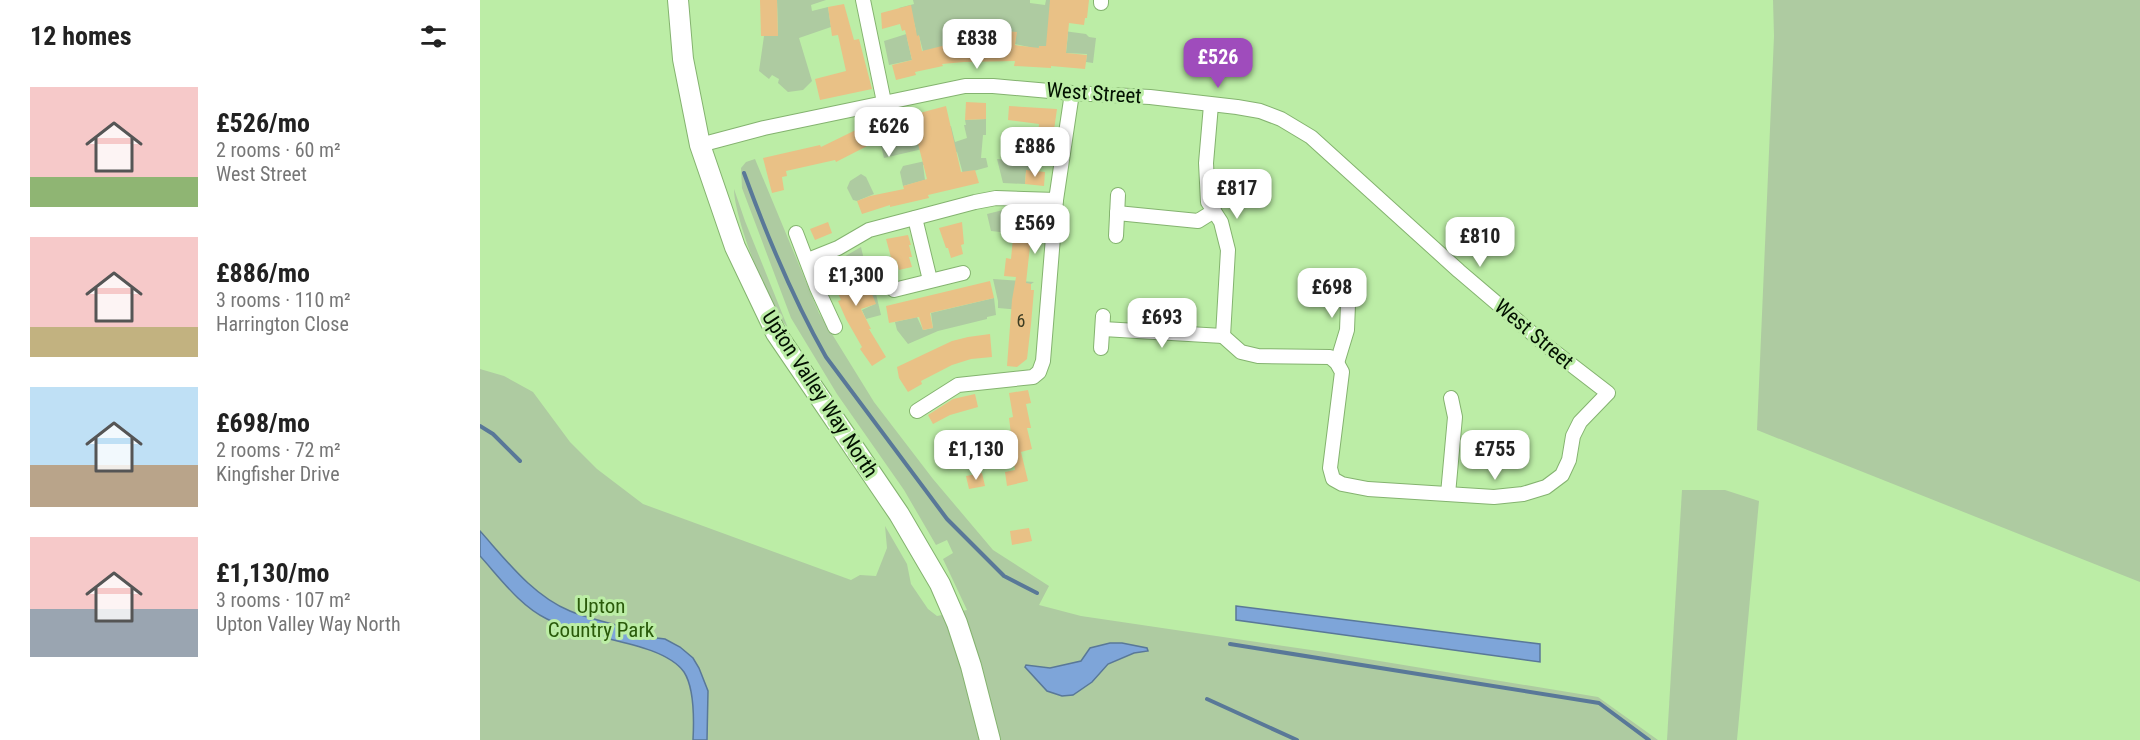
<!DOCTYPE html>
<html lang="en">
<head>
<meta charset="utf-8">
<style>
	body { margin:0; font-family:"Roboto Condensed",sans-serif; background:#f6f6f6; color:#222; height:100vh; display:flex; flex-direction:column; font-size:22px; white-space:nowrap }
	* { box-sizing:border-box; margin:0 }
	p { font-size:20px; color:#767676 }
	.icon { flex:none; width:33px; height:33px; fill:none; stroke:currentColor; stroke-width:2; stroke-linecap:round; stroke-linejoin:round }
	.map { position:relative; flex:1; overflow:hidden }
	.sheet { display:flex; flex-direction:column; background:#fff; width:480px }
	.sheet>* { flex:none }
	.price { position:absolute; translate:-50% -51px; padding:0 14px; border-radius:12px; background:#fff; color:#222; font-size:20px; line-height:39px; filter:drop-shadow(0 2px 3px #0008) }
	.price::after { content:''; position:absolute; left:50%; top:36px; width:18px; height:14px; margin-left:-9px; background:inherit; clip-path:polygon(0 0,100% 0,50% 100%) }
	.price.current { background:#9f4cbc; color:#fff }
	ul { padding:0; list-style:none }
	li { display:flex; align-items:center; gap:18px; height:150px; padding:0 30px }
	li span { display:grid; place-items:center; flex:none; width:168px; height:120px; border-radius:0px; color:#555 }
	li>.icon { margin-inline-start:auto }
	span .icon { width:72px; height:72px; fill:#fffc; stroke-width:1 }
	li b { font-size:26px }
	h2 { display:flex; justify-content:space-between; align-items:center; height:72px; padding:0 30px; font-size:26px }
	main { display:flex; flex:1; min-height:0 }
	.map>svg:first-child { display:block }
	.green { fill:#aecba1 }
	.water { fill:#7ea5d9; stroke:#597898; stroke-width:1.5 }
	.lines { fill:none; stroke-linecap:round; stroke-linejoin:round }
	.stream { stroke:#597898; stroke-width:4 }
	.building { fill:#e9c186 }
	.street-casing { stroke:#84b36f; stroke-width:16 }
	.secondary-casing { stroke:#84b36f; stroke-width:22 }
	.street { stroke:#fff; stroke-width:14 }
	.secondary { stroke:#fff; stroke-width:20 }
	.labels { text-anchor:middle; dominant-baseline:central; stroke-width:6; stroke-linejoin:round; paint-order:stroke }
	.number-label { font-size:18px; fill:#3c3c22 }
	.street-label { font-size:21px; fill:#021000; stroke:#bceda6 }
	.park-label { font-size:21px; fill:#2a5a0a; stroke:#bceda6 }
</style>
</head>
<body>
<main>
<section class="sheet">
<h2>12 homes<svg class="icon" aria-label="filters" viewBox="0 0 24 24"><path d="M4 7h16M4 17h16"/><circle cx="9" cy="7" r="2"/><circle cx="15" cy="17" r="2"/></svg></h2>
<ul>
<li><span style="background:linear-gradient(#f6c9c9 75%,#8fb573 0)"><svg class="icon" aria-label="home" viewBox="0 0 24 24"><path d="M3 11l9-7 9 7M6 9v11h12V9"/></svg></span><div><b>£526/mo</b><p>2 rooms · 60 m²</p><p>West Street</p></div></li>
<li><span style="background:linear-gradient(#f6c9c9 75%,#c2b280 0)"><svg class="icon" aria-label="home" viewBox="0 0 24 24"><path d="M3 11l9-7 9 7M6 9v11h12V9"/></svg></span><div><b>£886/mo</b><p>3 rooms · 110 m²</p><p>Harrington Close</p></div></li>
<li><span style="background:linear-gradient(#bfe0f5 65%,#b9a48a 0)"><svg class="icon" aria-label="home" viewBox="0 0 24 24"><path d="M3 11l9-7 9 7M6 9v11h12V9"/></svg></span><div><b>£698/mo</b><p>2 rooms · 72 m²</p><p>Kingfisher Drive</p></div></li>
<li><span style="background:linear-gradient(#f6c9c9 60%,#9aa5b1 0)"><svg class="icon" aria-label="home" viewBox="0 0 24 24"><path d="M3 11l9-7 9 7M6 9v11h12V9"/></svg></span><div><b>£1,130/mo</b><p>3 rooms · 107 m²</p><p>Upton Valley Way North</p></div></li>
</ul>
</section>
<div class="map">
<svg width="1660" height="740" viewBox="0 0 1660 740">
	<rect width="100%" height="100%" fill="#bceda6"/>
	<g class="green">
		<polygon points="297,0 346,0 331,5 332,11 348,7 351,27 319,38 332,81 323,90 308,92 298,83 299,79 292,75 289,79 279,71 284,36 298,35"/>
		<polygon points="433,0 550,0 550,3 565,5 566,0 574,0 568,27 569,29 606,34 609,37 616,38 613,63 606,62 607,54 586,53 588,34 582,33 576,47 559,46 558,56 549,51 549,47 535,44 536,32 523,31 521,45 500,44 500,42 497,42 496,29 485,30 485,43 471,44 471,48 443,51 439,36 427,38 432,60 409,65 404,41 436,31 434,22 422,23 419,8 434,4"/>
		<polygon points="1293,0 1660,0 1660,582 1277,430 1294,36"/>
		<polygon points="506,119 506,135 503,135 501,158 506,158 508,167 483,174 477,152 454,163 443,165 445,180 423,186 420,172 423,166 454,159 451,147 404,158 400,141 440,130 471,126 475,142 487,138 484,125 486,125 485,120"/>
		<polygon points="275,159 339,313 394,402 453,479 513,550 569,586 559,605 601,616 845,652 1118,697 1178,740 0,740 0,369 24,376 53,392 90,442 117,469 163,504 371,580 380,575 396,576 407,548 405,526 427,564 431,584 448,609 457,616 487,610 463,559 473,553 467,540 456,545 424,490 357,394 311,318 262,188 261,168 266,162"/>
		<polygon points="517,159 555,162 554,171 546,171 545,184 523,183"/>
		<polygon points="381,174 386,177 394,194 377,201 373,200 367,188 370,181"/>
		<path d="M 254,189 L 265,221 L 308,328 C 289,309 254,217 254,189 Z"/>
		<polygon points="531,208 560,211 561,213 542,211 539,227 530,226 529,233 511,231 507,214"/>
		<polygon points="381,247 388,277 392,277 401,315 386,319 382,310 395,304 382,268 368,273 362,258"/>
		<polygon points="513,279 554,282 551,284 539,283 541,310 518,308 518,301"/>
		<polygon points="514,298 516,315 507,317 507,319 458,331 428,344 417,330 415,322 437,317 443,330 453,328 451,313"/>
		<polygon points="1202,490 1245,490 1279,501 1257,740 1187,740"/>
	</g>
	<g class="water">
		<path d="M 0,531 C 26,560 53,596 90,611 C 118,622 148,627 176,636 L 177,638 L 185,639 L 200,647 L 213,658 L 219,668 L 228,691 L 227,740 L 213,740 C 214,721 215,689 204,672 C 186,647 131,641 102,632 C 91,628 78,624 67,619 C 40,606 20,578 0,556 Z"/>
		<polygon points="756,606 1060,644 1060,662 756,620"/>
		<polygon points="630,643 642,643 667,648 668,651 654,653 628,664 612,682 593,695 582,696 567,691 545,667 546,665 570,668 601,661 610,648"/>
	</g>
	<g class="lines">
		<g class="stream">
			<path d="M 264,173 C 287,236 313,299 346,357 L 467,519 L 524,576 L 557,593"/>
			<polyline points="0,426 13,434 40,461"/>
			<polyline points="750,644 1119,703 1169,740"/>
			<polyline points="727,699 817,740"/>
		</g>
	</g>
	<g class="building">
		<polygon points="280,0 297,0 298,36 281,36"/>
		<polygon points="570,0 609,0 607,18 605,18 604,25 589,23 586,53 607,55 605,69 571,66 571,68 534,66 535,61 484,62 462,64 463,66 435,72 436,75 416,80 412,65 432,60 425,30 422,31 420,24 402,29 401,13 431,5 437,36 439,35 442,51 470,44 485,43 484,30 496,29 497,44 522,45 523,31 537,32 535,45 559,48 559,46 566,46"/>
		<polygon points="364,4 374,40 379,39 392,89 340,100 335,79 366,71 358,35 352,36 348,7"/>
		<polygon points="486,102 506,103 506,119 485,120"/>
		<polygon points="466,106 481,172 495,170 499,183 448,195 449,198 410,207 410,205 382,214 377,201 390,196 424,189 423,186 447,179 435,132 393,143 356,162 355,160 306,171 307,176 302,177 304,190 292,193 283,158 340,145 341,147 386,125 387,127"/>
		<polygon points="529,106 577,109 571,151 557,149 559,124 528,120"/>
		<polygon points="546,170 565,172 564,186 545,184"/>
		<polygon points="541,211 561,213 560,226 555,226 554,246 550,246 546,283 551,284 551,290 554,290 551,324 547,359 537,367 527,366 532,300 536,277 524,276 526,258 531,259 534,227 540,227"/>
		<polygon points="348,222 352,233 335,240 330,229"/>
		<polygon points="482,222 484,244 481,245 483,254 471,258 468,248 466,248 459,228"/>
		<polygon points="428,235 431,245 429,245 432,257 429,257 432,267 419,270 416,260 412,261 406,239"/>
		<polygon points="363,260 368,274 382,268 396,304 381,309 391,329 389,329 406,357 392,366 380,349 382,347 366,319 358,301 361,300 346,266"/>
		<polygon points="510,281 514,298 450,313 453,328 443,330 439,317 409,323 406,306"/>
		<polygon points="510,334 512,357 491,359 472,365 441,381 442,384 428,392 419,378 417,367 472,341 488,337"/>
		<polygon points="548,390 551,403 546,404 551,428 547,428 552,449 541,452 548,481 527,486 525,472 535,470 529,435 531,434 529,418 533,417 529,393"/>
		<polygon points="495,394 498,407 470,415 453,424 448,415 473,399"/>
		<polygon points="485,436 490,451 476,456 471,442"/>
		<polygon points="502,473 505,486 489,489 486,476"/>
		<polygon points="549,528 552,541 532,545 530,531"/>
	</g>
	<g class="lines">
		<defs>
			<g id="street">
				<polyline points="383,0 404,102"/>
				<polyline points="621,3 621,0"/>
				<polyline points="731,105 726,163 728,202 741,222 748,250 743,336"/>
				<polyline points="220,145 284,128 485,86 513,86 592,93 670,97 757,107 780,111 801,119 831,137 979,271 1067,346 1128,393 1100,422 1093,436 1089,460 1082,475 1066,487 1043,494 1014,497 888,489 862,484 853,479 850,468 862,372 857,363 850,357 778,356 761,352 743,336"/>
				<polyline points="637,213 718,221 734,211"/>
				<polyline points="435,218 450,280"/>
				<polyline points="316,233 337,288 355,327"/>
				<polyline points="636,236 638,195"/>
				<polyline points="328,260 358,248 389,230 495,202 516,198 576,200"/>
				<polyline points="414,290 483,273"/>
				<polyline points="623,329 743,336"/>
				<polyline points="621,348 623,316"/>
				<polyline points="857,363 867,330 869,278"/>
				<polyline points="437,411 478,385 553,377 559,372 563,361 576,200 592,93"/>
				<polyline points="968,494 975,417 971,398"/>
			</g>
			<polyline id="secondary" points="198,0 203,59 220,145 255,247 296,333 419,514 460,584 477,623 491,666 510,740"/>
		</defs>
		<use href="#street" class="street-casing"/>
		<use href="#secondary" class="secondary-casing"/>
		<use href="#street" class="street"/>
		<use href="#secondary" class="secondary"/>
	</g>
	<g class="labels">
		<g class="number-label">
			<text x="541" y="320">6</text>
		</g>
		<g class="street-label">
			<text transform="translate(614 93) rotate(4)">West Street</text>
			<text transform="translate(1054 334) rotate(40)">West Street</text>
			<text transform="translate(340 394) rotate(57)">Upton Valley Way North</text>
		</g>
		<g class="park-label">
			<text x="121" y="606">Upton<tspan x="121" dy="24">Country Park</tspan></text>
		</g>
	</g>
</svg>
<b class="price" style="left:497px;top:70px">£838</b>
<b class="price current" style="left:738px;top:89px">£526</b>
<b class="price" style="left:409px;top:158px">£626</b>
<b class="price" style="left:555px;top:178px">£886</b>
<b class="price" style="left:757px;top:220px">£817</b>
<b class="price" style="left:555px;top:255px">£569</b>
<b class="price" style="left:1000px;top:268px">£810</b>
<b class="price" style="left:376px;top:307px">£1,300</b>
<b class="price" style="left:852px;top:319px">£698</b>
<b class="price" style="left:682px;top:349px">£693</b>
<b class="price" style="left:496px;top:481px">£1,130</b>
<b class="price" style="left:1015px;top:481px">£755</b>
</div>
</main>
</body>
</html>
